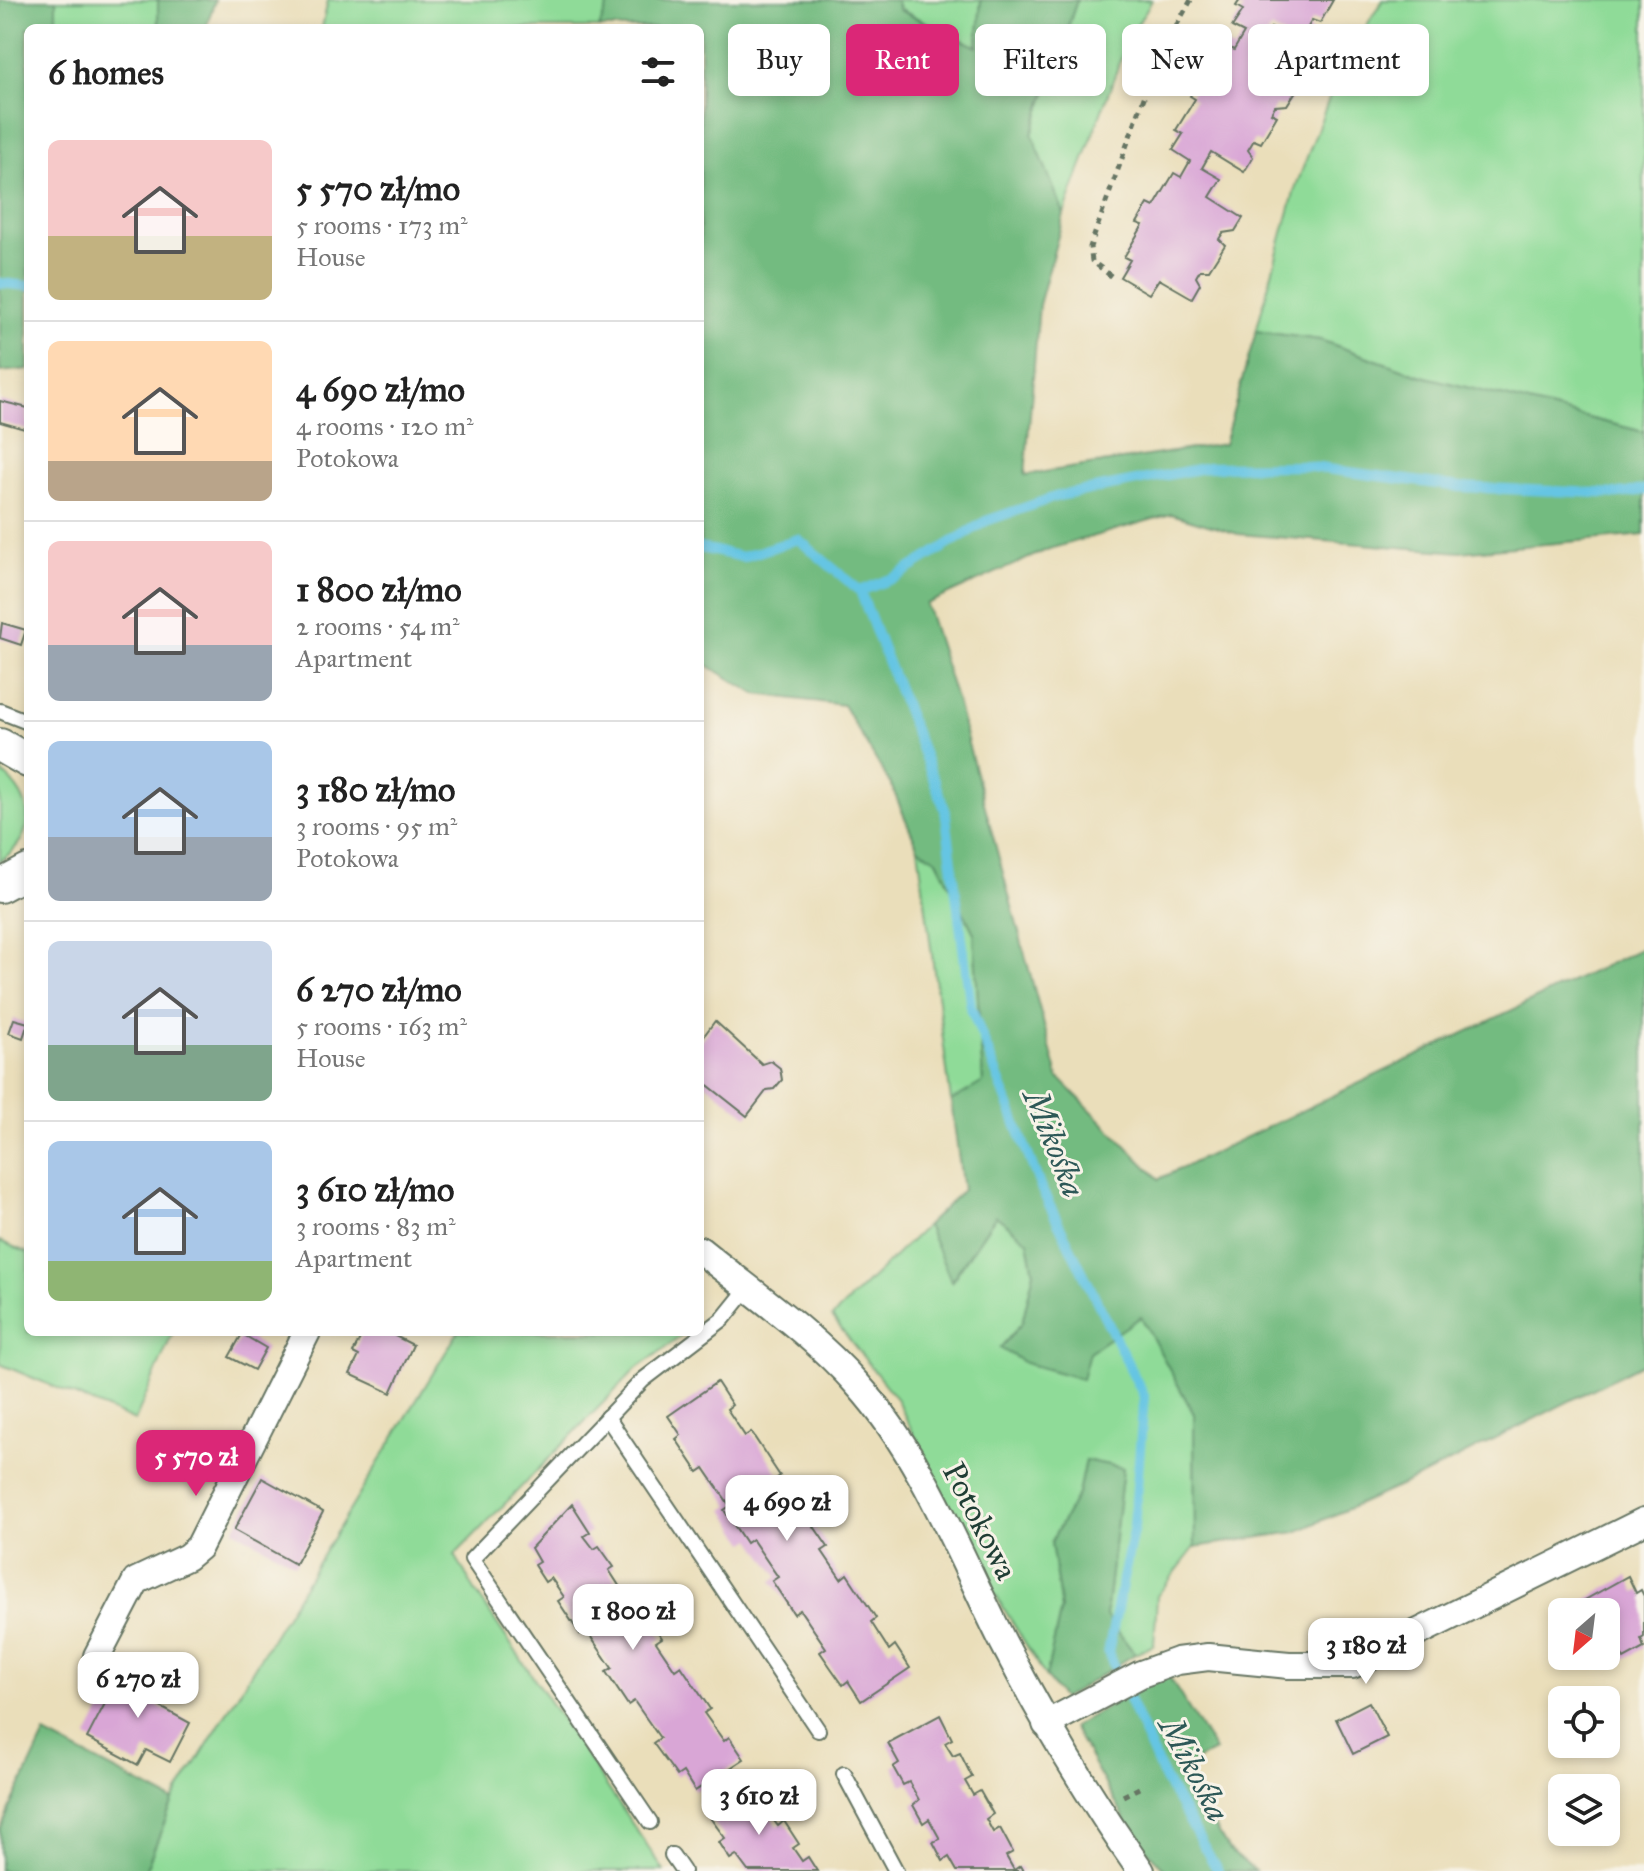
<!DOCTYPE html>
<html lang="en">
<head>
<meta charset="utf-8">
<style>
	body { margin:0; font-family:"IM FELL Great Primer",serif; background:#f2f2f2; color:#222; height:100vh; display:flex; flex-direction:column; font-size:30px; white-space:nowrap }
	* { box-sizing:border-box; margin:0 }
	p { font-size:26px; color:#767676 }
	.icon { flex:none; width:44px; height:44px; fill:none; stroke:currentColor; stroke-width:2; stroke-linecap:round; stroke-linejoin:round }
	.map { position:relative; flex:1; overflow:hidden }
	.panel { position:absolute; left:24px; top:24px; width:680px; height:1312px; display:flex; flex-direction:column; background:#fff; border-radius:12px; box-shadow:0 4px 12px #0003 }
	.panel>* { flex:none }
	.hud { position:absolute; left:728px; top:24px; width:760px; height:72px; display:flex; gap:16px }
	.needle { width:52px; rotate:208deg }
	.fabs { position:absolute; left:1548px; top:1598px; display:grid; gap:16px }
	.fabs a { display:grid; place-items:center; width:72px; height:72px; border-radius:12px; background:#fff; box-shadow:0 4px 12px #0003; font-size:40px }
	.price { position:absolute; translate:-50% -68px; padding:0 18px; border-radius:16px; background:#fff; color:#222; font-size:26px; line-height:52px; filter:drop-shadow(0 2px 4px #0008) }
	.price::after { content:''; position:absolute; left:50%; top:48px; width:24px; height:18px; margin-left:-12px; background:inherit; clip-path:polygon(0 0,100% 0,50% 100%) }
	.price.selected { background:#db2777; color:#fff }
	ul { padding:0; list-style:none }
	li { display:flex; align-items:center; gap:24px; height:200px; padding:0 24px }
	li+li { border-top:2px solid #e0e0e0 }
	li span { display:grid; place-items:center; flex:none; width:224px; height:160px; border-radius:12px; color:#555 }
	li>.icon { margin-inline-start:auto }
	span .icon { width:96px; height:96px; fill:#fffc; stroke-width:1 }
	li b { font-size:34px }
	h2 { display:flex; justify-content:space-between; align-items:center; height:96px; padding:0 24px; font-size:34px }
	.chip { padding:0 28px; border-radius:12px; background:#fff; box-shadow:0 4px 12px #0003; font-size:28px; line-height:72px }
	.chip.selected { background:#db2777; color:#fff }
	.map>svg:first-child { display:block }
	.green { fill:#8fdb98; stroke:#578c66; stroke-width:2 }
	.forest { fill:#73bb80; stroke:#497c5a; stroke-width:2 }
	.lines { fill:none; stroke-linecap:round; stroke-linejoin:round }
	.stream { stroke:#65c5e3; stroke-width:10 }
	.building { fill:#d9a6d6 }
	.service-casing { stroke:#667563; stroke-width:18 }
	.minor-casing { stroke:#667563; stroke-width:30 }
	.tertiary-casing { stroke:#667563; stroke-width:36 }
	.path { stroke:#667563; stroke-width:5; stroke-dasharray:6 6; stroke-linecap:butt }
	.service { stroke:#fff; stroke-width:14 }
	.minor { stroke:#fff; stroke-width:26 }
	.tertiary { stroke:#fff; stroke-width:32 }
	.labels { text-anchor:middle; dominant-baseline:central; stroke-width:6; stroke-linejoin:round; paint-order:stroke }
	.street-label { font-size:32px; fill:#1f3d34; stroke:#f7f3e8 }
	.water-label { font-size:34px; font-style:italic; fill:#2d5857; stroke:#f7f3e8 }
</style>
</head>
<body>
<div class="map">
<svg width="1644" height="1871" viewBox="0 0 1644 1871">
	<rect width="100%" height="100%" fill="#f7f3e8"/>
	<filter id="ink" filterUnits="userSpaceOnUse"><feTurbulence type="fractalNoise" baseFrequency=".0125" numOctaves="2"/><feDisplacementMap in="SourceGraphic" scale="16" xChannelSelector="R" yChannelSelector="G"/><feConvolveMatrix kernelMatrix="1 2 1 2 8 2 1 2 1" color-interpolation-filters="sRGB"/></filter>
	<filter id="wash" filterUnits="userSpaceOnUse"><feTurbulence type="fractalNoise" baseFrequency=".006" numOctaves="4" result="noise"/><feDisplacementMap in="SourceGraphic" scale="32" xChannelSelector="R" yChannelSelector="G"/><feGaussianBlur stdDeviation="1.8" result="paint"/><feColorMatrix in="noise" values="0 0 0 0 0 0 0 0 0 0 0 0 0 0 0 0 0 1.4 0 .05"/><feComposite in="paint" operator="in"/></filter>
	<g filter="url(#wash)">
		<rect width="100%" height="100%" fill="#eadeba"/>
		<g class="green">
			<rect x="56" y="0" width="102" height="28"/>
			<polygon points="328,0 610,0 599,28 322,28"/>
			<polygon points="896,0 981,0 977,47 899,9"/>
			<polygon points="1077,0 1152,0 1127,42 1064,214 1032,135"/>
			<polygon points="1383,0 1644,0 1644,432 1422,376 1320,340 1256,331 1295,189 1342,64"/>
			<path d="M 0,771 C 35,799 38,835 0,861 Z"/>
			<polygon points="918,848 937,860 974,933 983,1083 951,1101"/>
			<polygon points="996,1216 1028,1241 1034,1272 1022,1323 1000,1348 1089,1352 1141,1316 1194,1414 1195,1547 1157,1596 1154,1645 1135,1654 1106,1616 1123,1468 1085,1460 1078,1494 1051,1542 1061,1609 1046,1677 982,1573 897,1400 832,1317 927,1225 952,1281"/>
			<polygon points="0,1241 28,1253 28,1332 173,1332 135,1421 0,1364"/>
			<polygon points="458,1332 687,1332 636,1369 455,1555 477,1594 664,1871 145,1871 173,1801"/>
		</g>
		<g class="forest">
			<polygon points="0,0 56,0 56,28 28,28 28,369 0,372"/>
			<polygon points="158,0 215,0 206,28 158,28"/>
			<polygon points="610,0 896,0 899,10 977,47 981,0 1077,0 1032,134 1064,214 1039,305 1025,475 1224,444 1256,331 1320,340 1422,376 1644,432 1644,535 1460,552 1238,534 1171,514 1049,549 926,604 956,699 1058,1077 1159,1179 1644,947 1644,1363 1422,1476 1296,1532 1195,1547 1194,1414 1141,1317 1089,1352 1082,1379 1025,1363 1000,1348 1022,1323 1034,1272 1028,1241 996,1216 951,1281 927,1225 963,1190 951,1101 983,1082 974,933 937,860 918,848 891,785 843,705 756,694 700,661 700,28 599,28"/>
			<polygon points="1085,1460 1123,1468 1106,1616 1135,1654 1063,1699 1046,1677 1061,1609 1051,1542 1078,1494"/>
			<polygon points="1166,1672 1215,1751 1182,1768 1228,1849 1255,1871 1166,1871 1135,1837 1073,1727"/>
			<polygon points="45,1734 173,1801 145,1871 0,1871 0,1830"/>
		</g>
		<g class="lines">
			<g class="stream">
				<polyline points="0,283 28,286"/>
				<polyline points="700,548 743,557 798,539 860,591 945,809 971,1008 1041,1188 1144,1396 1134,1526 1108,1652 1163,1776 1218,1871"/>
				<polyline points="860,591 896,577 986,521 1058,496 1209,467 1304,466 1460,487 1619,494 1644,490"/>
			</g>
		</g>
		<g id="blocks">
			<g class="building">
				<polygon points="1240,0 1333,0 1320,23 1312,20 1308,27 1312,34 1304,48 1271,28 1261,45 1273,52 1262,71 1296,91 1287,105 1275,106 1271,113 1277,116 1261,143 1254,140 1248,150 1253,157 1244,172 1211,152 1202,168 1221,179 1210,197 1243,218 1235,231 1223,233 1219,239 1225,245 1209,270 1200,270 1196,277 1200,284 1192,298 1159,279 1149,294 1120,277 1130,260 1124,257 1143,225 1137,223 1148,204 1154,207 1174,173 1181,177 1190,161 1173,150 1183,134 1176,130 1195,99 1190,96 1201,77 1206,81 1227,46 1234,50 1244,33 1232,27 1243,10 1236,6"/>
				<polygon points="0,401 28,408 28,430 0,422"/>
				<polygon points="2,623 26,630 21,645 0,638"/>
				<polygon points="14,1019 28,1023 23,1038 9,1033"/>
				<polygon points="715,1021 762,1064 771,1061 780,1068 782,1080 774,1089 767,1090 747,1116 705,1083 700,1090 700,1041"/>
				<polygon points="363,1332 397,1332 395,1336 413,1345 391,1393 350,1374 359,1356 353,1353"/>
				<polygon points="242,1334 266,1348 254,1370 229,1357"/>
				<polygon points="717,1382 732,1405 727,1409 745,1436 751,1432 780,1476 774,1480 793,1508 799,1504 813,1525 828,1547 822,1551 841,1579 847,1574 876,1618 871,1622 889,1650 895,1645 910,1668 861,1701 848,1681 843,1685 831,1668 820,1652 826,1648 800,1610 794,1614 772,1581 778,1577 752,1539 746,1543 724,1510 730,1506 704,1468 698,1472 676,1439 681,1435 668,1416"/>
				<polygon points="262,1478 323,1512 295,1564 234,1530"/>
				<polygon points="572,1504 590,1532 584,1536 594,1549 599,1546 614,1567 609,1570 627,1598 633,1595 662,1638 656,1642 675,1670 681,1666 710,1709 704,1713 724,1741 729,1737 744,1759 695,1791 683,1772 677,1776 653,1743 660,1738 634,1701 628,1705 606,1672 612,1668 586,1630 580,1634 558,1601 564,1597 551,1578 545,1582 534,1565 539,1562 531,1548"/>
				<polygon points="1628,1576 1636,1593 1641,1590 1644,1596 1644,1637 1641,1639 1644,1648 1624,1659 1619,1651 1603,1659 1606,1612 1578,1612 1574,1606"/>
				<polygon points="125,1665 164,1685 155,1704 190,1723 170,1762 146,1750 138,1765 87,1738"/>
				<polygon points="1369,1702 1387,1737 1353,1754 1336,1719"/>
				<polygon points="940,1715 952,1739 945,1743 953,1756 960,1753 972,1777 965,1781 973,1795 980,1791 993,1814 986,1819 993,1832 1000,1828 1013,1852 1006,1856 1014,1870 1020,1866 1023,1871 957,1871 949,1857 943,1861 933,1842 940,1839 929,1819 923,1823 913,1805 919,1800 909,1782 903,1785 893,1767 899,1763 888,1743"/>
				<polygon points="760,1786 774,1809 768,1813 778,1826 784,1821 799,1844 793,1848 802,1861 808,1857 817,1871 748,1871 736,1855 730,1859 719,1842 725,1838 711,1819"/>
			</g>
		</g>
	</g>
	<g filter="url(#ink)">
		<use href="#blocks" fill-opacity="0" stroke="#667563" stroke-width="2"/>
		<g class="lines">
			<defs>
				<g id="service">
					<polyline points="0,711 28,722"/>
					<polyline points="607,1417 818,1730"/>
					<polyline points="844,1774 896,1871"/>
					<polyline points="650,1822 472,1559 643,1380 723,1319 748,1288"/>
					<polyline points="672,1855 683,1871"/>
				</g>
				<g id="minor">
					<path d="M 700,1250 C 753,1293 812,1333 857,1384 C 923,1457 959,1555 1003,1642 C 1044,1722 1090,1798 1141,1871"/>
					<polyline points="97,1656 136,1581 187,1557 199,1547 307,1332"/>
					<polyline points="1046,1724 1141,1674 1177,1661 1208,1657 1289,1665 1352,1665 1644,1521"/>
				</g>
				<g id="tertiary">
					<polyline points="0,745 28,761"/>
					<polyline points="0,886 28,871"/>
				</g>
			</defs>
			<use href="#service" class="service-casing"/>
			<use href="#minor" class="minor-casing"/>
			<use href="#tertiary" class="tertiary-casing"/>
			<g class="path">
				<polyline points="1111,276 1092,261 1090,247 1159,56 1191,0"/>
				<polyline points="1123,1796 1143,1786"/>
			</g>
			<use href="#service" class="service"/>
			<use href="#minor" class="minor"/>
			<use href="#tertiary" class="tertiary"/>
		</g>
	</g>
	<g class="labels">
		<g class="street-label">
			<text transform="translate(980 1521) rotate(63)">Potokowa</text>
		</g>
		<g class="water-label">
			<text transform="translate(1055 1143) rotate(68)">Mikośka</text>
			<text transform="translate(1195 1769) rotate(62)">Mikośka</text>
		</g>
	</g>
</svg>
<div class="fabs">
<a><svg class="needle" viewBox="-14 -14 28 28"><path d="M0-13l5 13h-10z" fill="#e53935"/><path d="M0 13l5-13h-10z" fill="#767676"/></svg></a>
<a><svg class="icon" aria-label="locate" viewBox="0 0 24 24"><circle cx="12" cy="12" r="6"/><path d="M12 2v4M12 18v4M2 12h4M18 12h4"/></svg></a>
<a><svg class="icon" aria-label="layers" viewBox="0 0 24 24"><path d="M12 4l9 5-9 5-9-5zM3 14l9 5 9-5"/></svg></a>
</div>
<b class="price selected" style="left:196px;top:1498px">5 570 zł</b>
<b class="price" style="left:787px;top:1543px">4 690 zł</b>
<b class="price" style="left:633px;top:1652px">1 800 zł</b>
<b class="price" style="left:1366px;top:1686px">3 180 zł</b>
<b class="price" style="left:138px;top:1720px">6 270 zł</b>
<b class="price" style="left:759px;top:1837px">3 610 zł</b>
<div class="hud">
<a class="chip">Buy</a>
<a class="chip selected">Rent</a>
<a class="chip">Filters</a>
<a class="chip">New</a>
<a class="chip">Apartment</a>
</div>
<section class="panel">
<h2>6 homes<svg class="icon" aria-label="filters" viewBox="0 0 24 24"><path d="M4 7h16M4 17h16"/><circle cx="9" cy="7" r="2"/><circle cx="15" cy="17" r="2"/></svg></h2>
<ul>
<li><span style="background:linear-gradient(#f6c9c9 60%,#c2b280 0)"><svg class="icon" aria-label="home" viewBox="0 0 24 24"><path d="M3 11l9-7 9 7M6 9v11h12V9"/></svg></span><div><b>5 570 zł/mo</b><p>5 rooms · 173 m²</p><p>House</p></div></li>
<li><span style="background:linear-gradient(#ffd9b3 75%,#b9a48a 0)"><svg class="icon" aria-label="home" viewBox="0 0 24 24"><path d="M3 11l9-7 9 7M6 9v11h12V9"/></svg></span><div><b>4 690 zł/mo</b><p>4 rooms · 120 m²</p><p>Potokowa</p></div></li>
<li><span style="background:linear-gradient(#f6c9c9 65%,#9aa5b1 0)"><svg class="icon" aria-label="home" viewBox="0 0 24 24"><path d="M3 11l9-7 9 7M6 9v11h12V9"/></svg></span><div><b>1 800 zł/mo</b><p>2 rooms · 54 m²</p><p>Apartment</p></div></li>
<li><span style="background:linear-gradient(#a9c7e8 60%,#9aa5b1 0)"><svg class="icon" aria-label="home" viewBox="0 0 24 24"><path d="M3 11l9-7 9 7M6 9v11h12V9"/></svg></span><div><b>3 180 zł/mo</b><p>3 rooms · 95 m²</p><p>Potokowa</p></div></li>
<li><span style="background:linear-gradient(#c9d6e8 65%,#7fa58c 0)"><svg class="icon" aria-label="home" viewBox="0 0 24 24"><path d="M3 11l9-7 9 7M6 9v11h12V9"/></svg></span><div><b>6 270 zł/mo</b><p>5 rooms · 163 m²</p><p>House</p></div></li>
<li><span style="background:linear-gradient(#a9c7e8 75%,#8fb573 0)"><svg class="icon" aria-label="home" viewBox="0 0 24 24"><path d="M3 11l9-7 9 7M6 9v11h12V9"/></svg></span><div><b>3 610 zł/mo</b><p>3 rooms · 83 m²</p><p>Apartment</p></div></li>
</ul>
</section>
</div>
</body>
</html>
